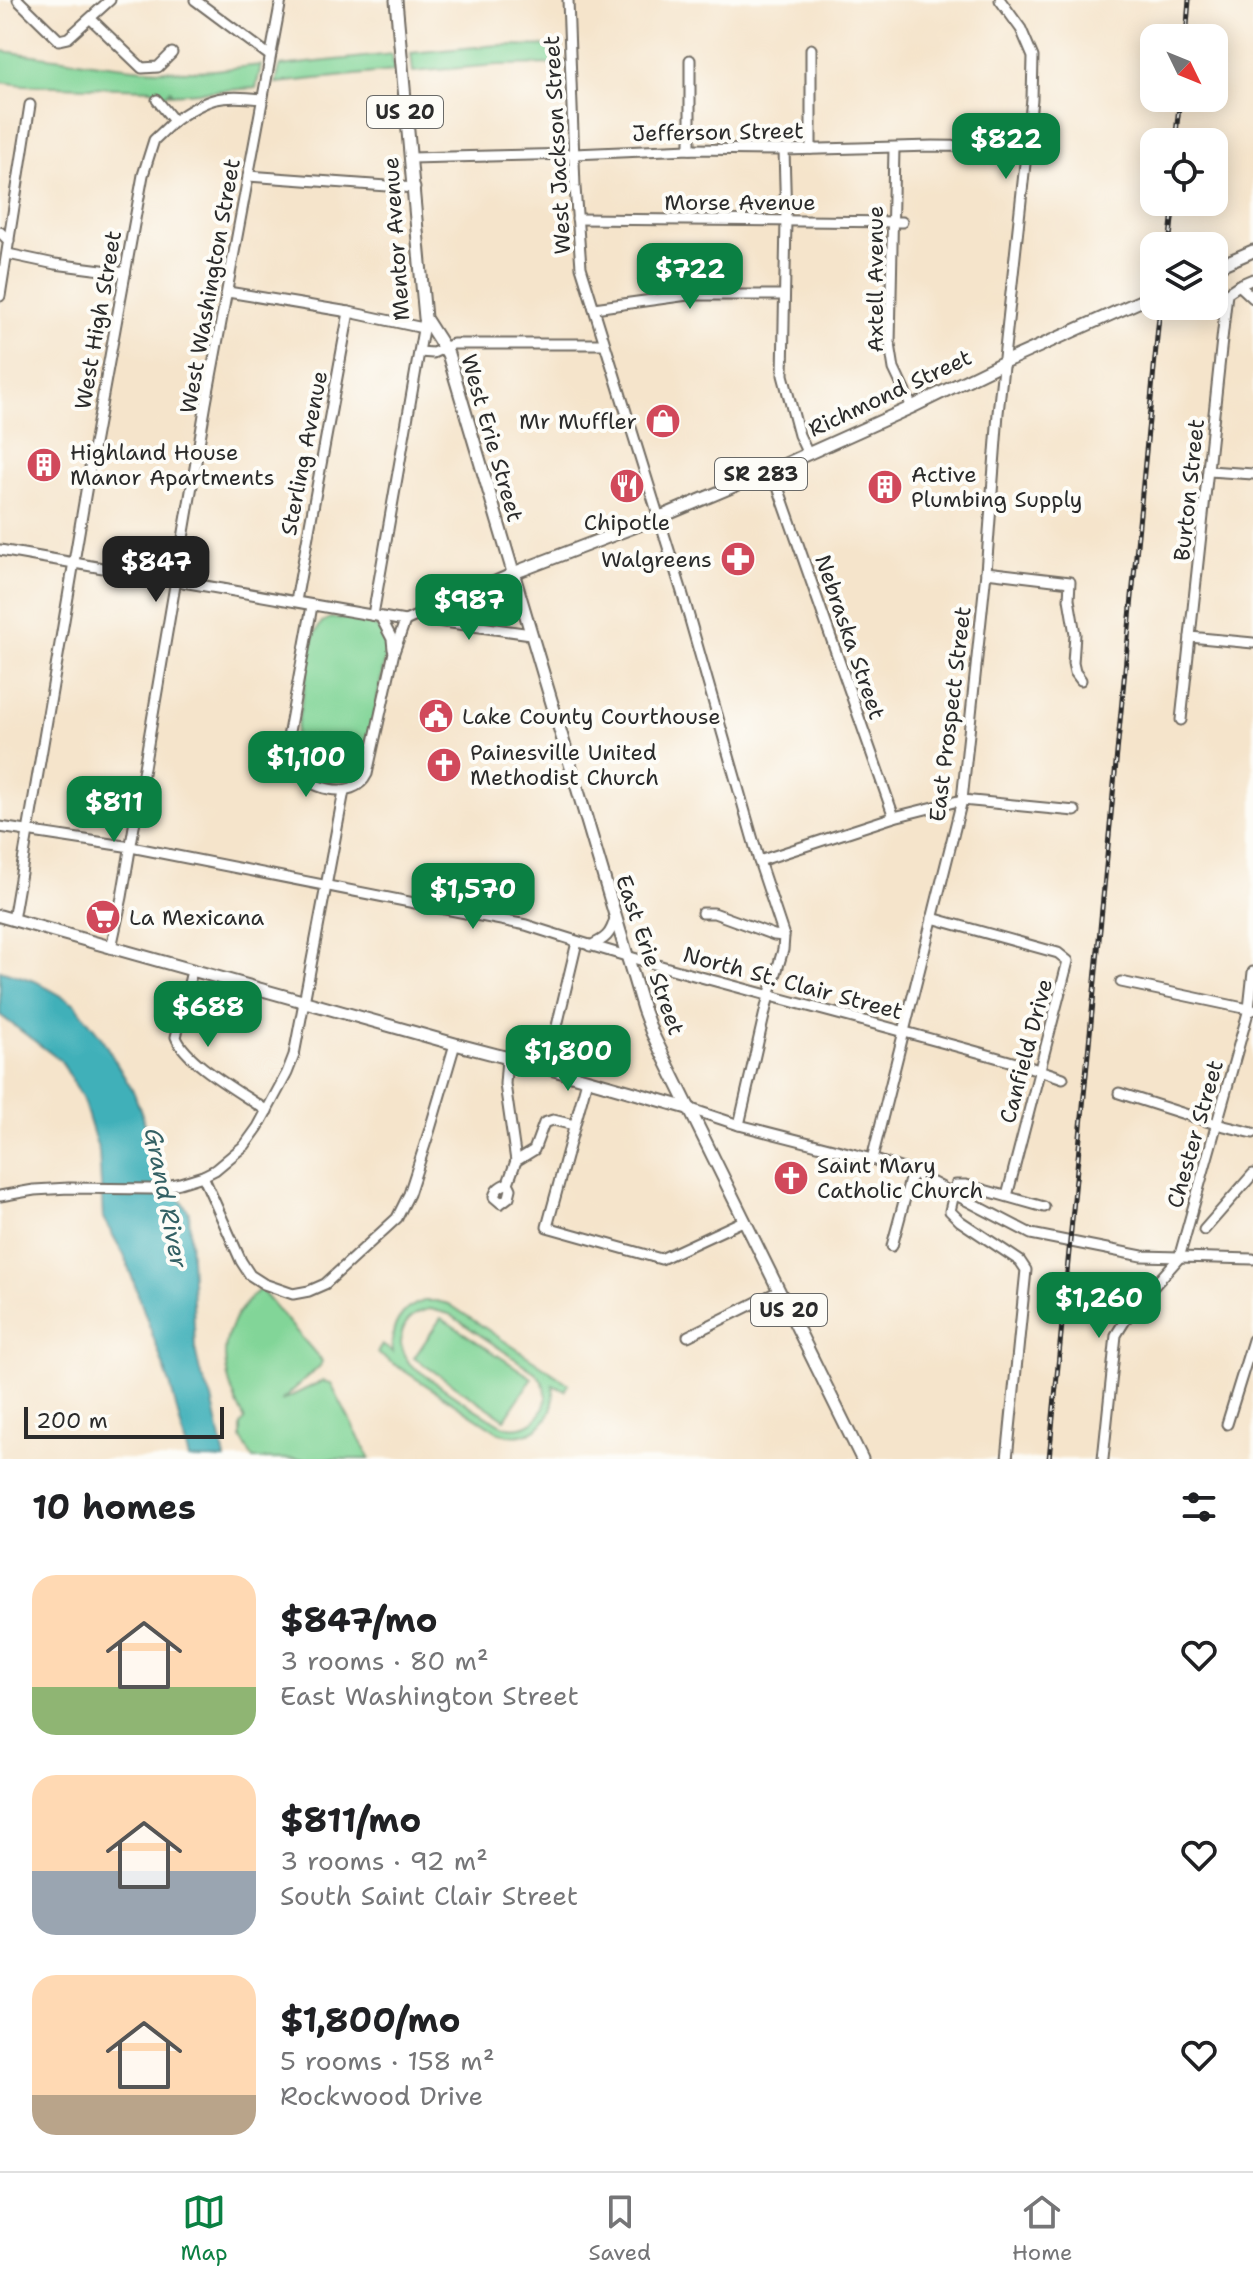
<!DOCTYPE html>
<html lang="en">
<head>
<meta charset="utf-8">
<style>
	body { margin:0; font-family:"Shantell Sans",sans-serif; background:#f2f2f2; color:#202124; height:100vh; display:flex; flex-direction:column; font-size:30px; white-space:nowrap }
	* { box-sizing:border-box; margin:0 }
	p { font-size:26px; color:#757577 }
	.icon { flex:none; width:44px; height:44px; fill:none; stroke:currentColor; stroke-width:2; stroke-linecap:round; stroke-linejoin:round }
	.map { position:relative; height:1459px; overflow:hidden }
	.side { display:flex; flex-direction:column; background:#fff; flex:1 }
	.side>* { flex:none }
	.needle { width:52px; rotate:133deg }
	.tools { position:absolute; left:1140px; top:24px; display:grid; gap:16px }
	.tools a { display:grid; place-items:center; width:88px; height:88px; border-radius:16px; background:#fff; box-shadow:0 4px 20px #0003; font-size:40px }
	.scale { position:absolute; left:24px; bottom:20px; width:200px; box-sizing:border-box; padding-left:8px; border:4px solid #2b2b2b; border-top:0; font-size:22px; line-height:28px; white-space:nowrap; color:#2b2b2b; -webkit-text-stroke:6px #fdfcf7; paint-order:stroke }
	.price { position:absolute; translate:-50% -68px; padding:0 18px; border-radius:16px; background:#0b8043; color:#fff; font-size:26px; line-height:52px; filter:drop-shadow(0 2px 4px #0008) }
	.price::after { content:''; position:absolute; left:50%; top:48px; width:24px; height:18px; margin-left:-12px; background:inherit; clip-path:polygon(0 0,100% 0,50% 100%) }
	.price.selected { background:#222; color:#fff }
	ul { padding:0; list-style:none }
	li { display:flex; align-items:center; gap:24px; height:200px; padding:0 32px }
	li span { display:grid; place-items:center; flex:none; width:224px; height:160px; border-radius:24px; color:#555 }
	li>.icon { margin-inline-start:auto }
	span .icon { width:96px; height:96px; fill:#fffc; stroke-width:1 }
	li b { font-size:34px }
	h2 { display:flex; justify-content:space-between; align-items:center; height:96px; padding:0 32px; font-size:34px }
	.tab-bar { display:flex; justify-content:space-around; align-items:center; height:112px; border-top:2px solid #e0e0e0; background:#fff; font-size:22px; color:#757577 }
	.tab-bar a { display:grid; justify-items:center; gap:4px }
	.tab-bar .selected { color:#0b8043 }
	.map>svg:first-child { display:block }
	.green { fill:#82d598; stroke:#568062; stroke-width:2; fill-rule:evenodd }
	.water { fill:#3fb0b9; stroke:#356e72; stroke-width:2 }
	.lines { fill:none; stroke-linecap:round; stroke-linejoin:round }
	.minor-casing { stroke:#726c63; stroke-width:13 }
	.major-casing { stroke:#726c63; stroke-width:15 }
	.minor { stroke:#fff; stroke-width:9 }
	.major { stroke:#fff; stroke-width:11 }
	.rail-casing { stroke:#2b2b2b; stroke-width:5 }
	.rail { stroke:#fdfcf7; stroke-width:2; stroke-dasharray:6; stroke-linecap:butt }
	.labels { text-anchor:middle; dominant-baseline:central; stroke-width:8; stroke-linejoin:round; paint-order:stroke }
	.shield { fill:#fdfcf7; stroke:#6a6a68; stroke-width:2 }
	.shield-label { font-size:20px; font-weight:bold; fill:#2b2b2b }
	.street-label { font-size:22px; fill:#2b2b2b; stroke:#fdfcf7 }
	.poi-label { font-size:22px; fill:#2b2b2b; stroke:#fdfcf7; text-anchor:start }
	.water-label { font-size:24px; font-style:italic; fill:#336064; stroke:#fdfcf7 }
</style>
</head>
<body>
<div class="map">
<svg width="1253" height="1459" viewBox="0 0 1253 1459">
	<rect width="100%" height="100%" fill="#fdfcf7"/>
	<filter id="ink" filterUnits="userSpaceOnUse"><feTurbulence type="fractalNoise" baseFrequency=".0125" numOctaves="2"/><feDisplacementMap in="SourceGraphic" scale="16" xChannelSelector="R" yChannelSelector="G"/><feConvolveMatrix kernelMatrix="1 2 1 2 8 2 1 2 1" color-interpolation-filters="sRGB"/></filter>
	<filter id="wash" filterUnits="userSpaceOnUse"><feTurbulence type="fractalNoise" baseFrequency=".006" numOctaves="4" result="noise"/><feDisplacementMap in="SourceGraphic" scale="32" xChannelSelector="R" yChannelSelector="G"/><feGaussianBlur stdDeviation="1.8" result="paint"/><feColorMatrix in="noise" values="0 0 0 0 0 0 0 0 0 0 0 0 0 0 0 0 0 1.4 0 .05"/><feComposite in="paint" operator="in"/></filter>
	<g filter="url(#wash)">
		<rect width="100%" height="100%" fill="#f5e4cb"/>
		<g class="green">
			<polygon points="498,45 562,46 562,64 497,65 413,72 411,53"/>
			<path d="M 0,51 C 64,58 128,71 192,71 C 215,71 238,67 261,65 L 256,88 L 170,94 L 172,92 L 170,90 L 162,98 L 152,89 L 24,85 L 0,82 Z"/>
			<polygon points="392,54 394,71 276,83 280,66"/>
			<path d="M 330,618 C 360,620 385,617 386,654 L 366,758 C 355,784 321,790 302,769 C 298,764 295,758 292,752 L 314,635 L 322,622 Z"/>
			<path d="M 260,1289 L 322,1361 L 320,1366 L 281,1401 L 322,1381 L 331,1384 L 370,1459 L 253,1459 L 241,1438 L 241,1425 L 245,1420 C 219,1370 213,1330 260,1289 Z"/>
			<path d="M 424,1301 L 436,1301 L 449,1304 L 569,1384 L 565,1391 L 553,1385 C 559,1419 531,1445 498,1432 L 377,1353 L 382,1345 L 393,1352 C 389,1328 400,1308 424,1301 ZM 430,1309 L 449,1314 L 536,1373 C 545,1383 549,1394 544,1407 C 539,1421 524,1430 509,1427 C 493,1424 426,1376 410,1364 C 392,1342 402,1314 430,1309 Z"/>
			<polygon points="441,1318 532,1378 505,1419 414,1358"/>
		</g>
		<polygon class="water" points="0,970 35,981 74,1003 101,1037 134,1093 164,1177 189,1212 195,1348 200,1372 212,1398 225,1459 189,1459 171,1387 124,1255 103,1218 99,1152 82,1097 61,1061 0,1015"/>
	</g>
	<g filter="url(#ink)">
		<g class="lines">
			<defs>
				<g id="minor">
					<polyline points="18,0 59,40 68,38 110,0"/>
					<polyline points="195,0 269,55"/>
					<polyline points="568,0 575,187 581,267 682,592 759,861 784,936 783,950 767,1003 739,1125"/>
					<polyline points="91,19 142,68 158,67 172,53"/>
					<path d="M 174,121 C 207,98 220,94 261,99"/>
					<polyline points="894,148 890,344 894,369 912,407"/>
					<polyline points="690,149 690,60"/>
					<polyline points="811,149 811,49"/>
					<polyline points="784,150 786,220 783,375 799,435 808,454"/>
					<polyline points="411,158 574,154 690,149 784,150 932,146 1026,147"/>
					<polyline points="248,176 415,188"/>
					<polyline points="577,219 902,222"/>
					<polyline points="0,232 9,241"/>
					<polyline points="8,254 55,264 125,273"/>
					<polyline points="1239,285 1253,298"/>
					<polyline points="228,292 349,312 423,328"/>
					<polyline points="0,296 30,105"/>
					<polyline points="594,308 688,295 784,295"/>
					<polyline points="419,352 433,353 453,344 604,344"/>
					<polyline points="772,470 894,817"/>
					<polyline points="1209,471 1253,474"/>
					<polyline points="0,550 405,621 511,574"/>
					<polyline points="986,572 1070,582 1069,599 1075,634 1073,663 1075,672 1081,680"/>
					<polyline points="296,601 349,312"/>
					<path d="M 312,606 L 286,748 C 287,755 288,760 292,766 C 306,788 353,803 367,774 L 394,652 L 405,621"/>
					<polyline points="424,613 437,621 531,634"/>
					<polyline points="373,615 425,318"/>
					<polyline points="381,618 392,639 393,649"/>
					<polyline points="1190,637 1253,643"/>
					<polyline points="1181,720 1227,293 1239,285 1253,279"/>
					<path d="M 0,827 L 131,847 L 526,925 C 663,970 802,1003 941,1042 C 982,1053 1023,1064 1063,1078"/>
					<polyline points="759,861 894,817 962,800 1075,811"/>
					<polyline points="702,913 714,913 774,935 784,936"/>
					<polyline points="932,918 1058,953 1068,961 1007,1196"/>
					<polyline points="13,920 93,450 143,175 154,140 174,121 157,100"/>
					<path d="M 590,946 C 605,939 611,935 615,918"/>
					<polyline points="111,948 122,897 206,403 281,0"/>
					<path d="M 192,971 L 176,1037 C 186,1063 243,1094 267,1111"/>
					<polyline points="1121,982 1253,1010"/>
					<path d="M 507,1058 L 505,1084 L 516,1161 L 508,1183 L 511,1189 L 509,1197 L 501,1203 L 494,1197 C 496,1188 501,1186 508,1183"/>
					<polyline points="547,1068 577,942"/>
					<polyline points="587,1080 547,1227 661,1259 745,1220"/>
					<polyline points="1119,1093 1216,1124 1253,1133"/>
					<polyline points="691,1109 739,1125 872,1159 912,1172 1031,1234 1142,1256 1253,1259"/>
					<polyline points="872,1159 962,800 986,572 998,413 1032,99 1033,57 1021,29 1000,0"/>
					<polyline points="516,1161 534,1150 544,1123 553,1120 574,1125"/>
					<polyline points="203,1176 241,1261 250,1275 264,1284 293,1294 309,1291 325,1284 397,1218 409,1194 430,1129 455,1044"/>
					<polyline points="0,1196 34,1190 69,1188 152,1189 180,1183 203,1176 215,1170 245,1145 258,1127 287,1073 294,1055 344,791"/>
					<polyline points="1204,1230 1253,1174"/>
					<polyline points="892,1246 912,1172"/>
					<polyline points="688,1336 779,1291"/>
					<polyline points="1227,1424 1253,1340"/>
					<polyline points="1007,1459 1026,1270 1020,1261 960,1221 950,1211 956,1185 966,1185 1044,1207"/>
					<polyline points="1103,1459 1116,1335 1129,1314 1179,1258 1249,1009 1253,972"/>
				</g>
				<g id="major">
					<polyline points="396,0 425,318 448,354 643,1009 652,1033 862,1459"/>
					<polyline points="1214,268 1253,251"/>
					<polyline points="511,574 665,515 772,470 912,407 1004,362 1154,295"/>
					<polyline points="0,916 455,1044 547,1068 691,1109"/>
				</g>
			</defs>
			<use href="#minor" class="minor-casing"/>
			<use href="#major" class="major-casing"/>
			<use href="#minor" class="minor"/>
			<use href="#major" class="major"/>
			<defs>
				<g id="rail">
					<polyline points="1186,38 1189,0"/>
					<polyline points="1175,142 1180,98"/>
					<polyline points="1169,246 1174,202"/>
					<polyline points="1049,1459 1160,306"/>
				</g>
			</defs>
			<use href="#rail" class="rail-casing"/>
			<use href="#rail" class="rail"/>
		</g>
	</g>
	<defs>
		<symbol id="shop-disc" viewBox="-11 -11 22 22"><circle r="9.5" fill="#d1495b" stroke="#fdfcf7"/><path d="M-5-2.5h2.3a2.7 3.5 0 0 1 5.4 0H5L5.5 6h-11ZM-1.5-2.5h3a1.5 2.3 0 0 0-3 0Z" fill="#fff"/></symbol>
		<symbol id="building-disc" viewBox="-11 -11 22 22"><circle r="9.5" fill="#d1495b" stroke="#fdfcf7"/><path d="M-4-6H4V6H1V3H-1V6H-4ZM-2.5-4.3h1.7v1.8h-1.7ZM.8-4.3h1.7v1.8H.8ZM-2.5-1h1.7V.8h-1.7ZM.8-1h1.7V.8H.8Z" fill="#fff"/></symbol>
		<symbol id="restaurant-disc" viewBox="-11 -11 22 22"><circle r="9.5" fill="#d1495b" stroke="#fdfcf7"/><path d="M-5-6h1v4h1v-4h1v4h1v-4h1v5L-1.5 .5V6h-2V.5L-5-1ZM5-6V6H3V1.5H1.5Q1.5-4 5-6Z" fill="#fff"/></symbol>
		<symbol id="pharmacy-disc" viewBox="-11 -11 22 22"><circle r="9.5" fill="#d1495b" stroke="#fdfcf7"/><path d="M-2-6h4v4h4v4h-4v4h-4v-4h-4v-4h4Z" fill="#fff"/></symbol>
		<symbol id="civic-disc" viewBox="-11 -11 22 22"><circle r="9.5" fill="#d1495b" stroke="#fdfcf7"/><path d="M-.6-6.5H3V-4.5H.6V-3L4-1V1h2V6H-6V1h2V-1L-.6-3ZM-1.2 2.5V6h2.4V2.5Z" fill="#fff"/></symbol>
		<symbol id="church-disc" viewBox="-11 -11 22 22"><circle r="9.5" fill="#d1495b" stroke="#fdfcf7"/><path d="M-1.2-6h2.4v3.5h3.3v2.4h-3.3V6h-2.4V-.1h-3.3v-2.4h3.3Z" fill="#fff"/></symbol>
		<symbol id="supermarket-disc" viewBox="-11 -11 22 22"><circle r="9.5" fill="#d1495b" stroke="#fdfcf7"/><path d="M-6-5.5h2.5l.6 2H6L4.5 2H-2.5L-4.4-4H-6ZM-1.5 3.2a1.3 1.3 0 1 0 .1 0ZM3 3.2a1.3 1.3 0 1 0 .1 0Z" fill="#fff"/></symbol>
	</defs>
	<g fill-rule="evenodd">
		<use href="#shop-disc" x="643" y="401" width="40" height="40"/>
		<use href="#building-disc" x="24" y="445" width="40" height="40"/>
		<use href="#restaurant-disc" x="607" y="466" width="40" height="40"/>
		<use href="#building-disc" x="865" y="467" width="40" height="40"/>
		<use href="#pharmacy-disc" x="718" y="539" width="40" height="40"/>
		<use href="#civic-disc" x="416" y="696" width="40" height="40"/>
		<use href="#church-disc" x="424" y="745" width="40" height="40"/>
		<use href="#supermarket-disc" x="83" y="897" width="40" height="40"/>
		<use href="#church-disc" x="771" y="1158" width="40" height="40"/>
	</g>
	<g class="labels">
		<g class="shield">
			<rect x="367" y="96" width="76" height="32" rx="6"/>
			<rect x="715" y="458" width="92" height="32" rx="6"/>
			<rect x="751" y="1294" width="76" height="32" rx="6"/>
		</g>
		<g class="shield-label">
			<text x="405" y="112">US 20</text>
			<text x="761" y="474">SR 283</text>
			<text x="789" y="1310">US 20</text>
		</g>
		<g class="street-label">
			<text transform="translate(718 132) rotate(-1)">Jefferson Street</text>
			<text transform="translate(557 145) rotate(-93)">West Jackson Street</text>
			<text x="740" y="202">Morse Avenue</text>
			<text transform="translate(396 239) rotate(-94)">Mentor Avenue</text>
			<text transform="translate(875 279) rotate(-90)">Axtell Avenue</text>
			<text transform="translate(210 286) rotate(-80)">West Washington Street</text>
			<text transform="translate(98 320) rotate(-80)">West High Street</text>
			<text transform="translate(890 393) rotate(-25)">Richmond Street</text>
			<text transform="translate(492 438) rotate(74)">West Erie Street</text>
			<text transform="translate(304 453) rotate(-79)">Sterling Avenue</text>
			<text transform="translate(1189 490) rotate(-84)">Burton Street</text>
			<text transform="translate(850 637) rotate(71)">Nebraska Street</text>
			<text transform="translate(950 714) rotate(-83)">East Prospect Street</text>
			<text transform="translate(650 955) rotate(71)">East Erie Street</text>
			<text transform="translate(793 983) rotate(15)">North St. Clair Street</text>
			<text transform="translate(1026 1051) rotate(-75)">Canfield Drive</text>
			<text transform="translate(1195 1134) rotate(-74)">Chester Street</text>
		</g>
		<g class="poi-label">
			<text x="637" y="421" text-anchor="end">Mr Muffler</text>
			<text x="70" y="452">Highland House<tspan x="70" dy="25">Manor Apartments</tspan></text>
			<text x="911" y="474">Active<tspan x="911" dy="25">Plumbing Supply</tspan></text>
			<text x="627" y="522" text-anchor="middle">Chipotle</text>
			<text x="712" y="559" text-anchor="end">Walgreens</text>
			<text x="462" y="716">Lake County Courthouse</text>
			<text x="470" y="752">Painesville United<tspan x="470" dy="25">Methodist Church</tspan></text>
			<text x="129" y="917">La Mexicana</text>
			<text x="817" y="1165">Saint Mary<tspan x="817" dy="25">Catholic Church</tspan></text>
		</g>
		<g class="water-label">
			<text transform="translate(166 1198) rotate(79)">Grand River</text>
		</g>
	</g>
</svg>
<div class="tools">
<a><svg class="needle" viewBox="-14 -14 28 28"><path d="M0-13l5 13h-10z" fill="#e53935"/><path d="M0 13l5-13h-10z" fill="#757577"/></svg></a>
<a><svg class="icon" aria-label="locate" viewBox="0 0 24 24"><circle cx="12" cy="12" r="6"/><path d="M12 2v4M12 18v4M2 12h4M18 12h4"/></svg></a>
<a><svg class="icon" aria-label="layers" viewBox="0 0 24 24"><path d="M12 4l9 5-9 5-9-5zM3 14l9 5 9-5"/></svg></a>
</div>
<div class="scale">200 m</div>
<b class="price" style="left:1006px;top:181px">$822</b>
<b class="price" style="left:690px;top:311px">$722</b>
<b class="price selected" style="left:156px;top:604px">$847</b>
<b class="price" style="left:469px;top:642px">$987</b>
<b class="price" style="left:306px;top:799px">$1,100</b>
<b class="price" style="left:114px;top:844px">$811</b>
<b class="price" style="left:473px;top:931px">$1,570</b>
<b class="price" style="left:208px;top:1049px">$688</b>
<b class="price" style="left:568px;top:1093px">$1,800</b>
<b class="price" style="left:1099px;top:1340px">$1,260</b>
</div>
<section class="side">
<h2>10 homes<svg class="icon" aria-label="filters" viewBox="0 0 24 24"><path d="M4 7h16M4 17h16"/><circle cx="9" cy="7" r="2"/><circle cx="15" cy="17" r="2"/></svg></h2>
<ul>
<li><span style="background:linear-gradient(#ffd9b3 70%,#8fb573 0)"><svg class="icon" aria-label="home" viewBox="0 0 24 24"><path d="M3 11l9-7 9 7M6 9v11h12V9"/></svg></span><div><b>$847/mo</b><p>3 rooms · 80 m²</p><p>East Washington Street</p></div><svg class="icon" aria-label="heart" viewBox="0 0 24 24"><path d="M12 20l-8-8c-3-5 5-10 8-4 3-6 11-1 8 4z"/></svg></li>
<li><span style="background:linear-gradient(#ffd9b3 60%,#9aa5b1 0)"><svg class="icon" aria-label="home" viewBox="0 0 24 24"><path d="M3 11l9-7 9 7M6 9v11h12V9"/></svg></span><div><b>$811/mo</b><p>3 rooms · 92 m²</p><p>South Saint Clair Street</p></div><svg class="icon" aria-label="heart" viewBox="0 0 24 24"><path d="M12 20l-8-8c-3-5 5-10 8-4 3-6 11-1 8 4z"/></svg></li>
<li><span style="background:linear-gradient(#ffd9b3 75%,#b9a48a 0)"><svg class="icon" aria-label="home" viewBox="0 0 24 24"><path d="M3 11l9-7 9 7M6 9v11h12V9"/></svg></span><div><b>$1,800/mo</b><p>5 rooms · 158 m²</p><p>Rockwood Drive</p></div><svg class="icon" aria-label="heart" viewBox="0 0 24 24"><path d="M12 20l-8-8c-3-5 5-10 8-4 3-6 11-1 8 4z"/></svg></li>
</ul>
</section>
<nav class="tab-bar">
<a class="selected"><svg class="icon" aria-label="map" viewBox="0 0 24 24"><path d="M3 6l6-2 6 2 6-2v14l-6 2-6-2-6 2zM9 4v14M15 6v14"/></svg>Map</a>
<a><svg class="icon" aria-label="saved" viewBox="0 0 24 24"><path d="M7 4h10v16l-5-4-5 4z"/></svg>Saved</a>
<a><svg class="icon" aria-label="home" viewBox="0 0 24 24"><path d="M3 11l9-7 9 7M6 9v11h12V9"/></svg>Home</a>
</nav>
</body>
</html>
